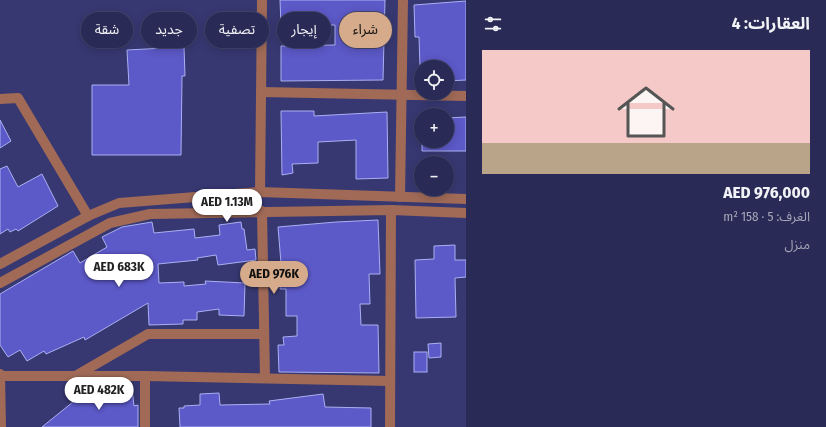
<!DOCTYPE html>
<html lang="ar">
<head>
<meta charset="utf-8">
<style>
	body { margin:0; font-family:"Fira Sans Condensed","Noto Sans Arabic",sans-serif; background:#35365f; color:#f1f3f6; direction:rtl; height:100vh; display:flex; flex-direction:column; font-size:15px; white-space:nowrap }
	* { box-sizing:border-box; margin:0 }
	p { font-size:13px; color:#a5a7b9 }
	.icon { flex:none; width:22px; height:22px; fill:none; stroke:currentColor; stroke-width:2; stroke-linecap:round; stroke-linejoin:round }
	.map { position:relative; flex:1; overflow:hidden; direction:ltr }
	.panel { display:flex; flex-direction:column; background:#292a55; width:360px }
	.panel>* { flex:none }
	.guide { position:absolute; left:12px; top:12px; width:380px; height:36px; direction:rtl; display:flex; gap:8px }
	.controls { position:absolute; left:414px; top:60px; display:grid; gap:8px }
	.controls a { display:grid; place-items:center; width:40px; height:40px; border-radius:50%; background:#292a55; box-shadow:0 2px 10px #0003,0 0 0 1px #45466c; font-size:20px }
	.price { position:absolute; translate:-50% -34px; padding:0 9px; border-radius:14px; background:#fff; color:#222; font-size:13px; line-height:26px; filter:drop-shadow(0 1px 2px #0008) }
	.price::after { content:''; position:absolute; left:50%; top:24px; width:12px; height:9px; margin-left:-6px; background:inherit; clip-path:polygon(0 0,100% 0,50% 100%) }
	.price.selected { background:#d6ab8b; color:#111 }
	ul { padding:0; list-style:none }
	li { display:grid; align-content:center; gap:8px; height:212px; padding:0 16px }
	li span { display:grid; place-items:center; height:124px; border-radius:0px; color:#555 }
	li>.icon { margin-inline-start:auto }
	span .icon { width:72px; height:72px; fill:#fffc; stroke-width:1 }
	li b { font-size:17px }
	h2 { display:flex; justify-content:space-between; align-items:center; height:48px; padding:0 16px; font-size:17px }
	.pill { padding:0 14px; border-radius:18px; background:#292a55; box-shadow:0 2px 10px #0003,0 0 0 1px #45466c; font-size:14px; line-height:36px }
	.pill.selected { background:#d6ab8b; color:#111 }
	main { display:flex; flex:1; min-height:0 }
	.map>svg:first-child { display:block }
	.building { fill:#5c59c8; stroke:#aab0f3 }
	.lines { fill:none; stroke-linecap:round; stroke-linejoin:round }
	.minor { stroke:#a06a57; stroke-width:10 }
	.tertiary { stroke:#a06a57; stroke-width:10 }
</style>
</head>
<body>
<main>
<section class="panel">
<h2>العقارات: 4<svg class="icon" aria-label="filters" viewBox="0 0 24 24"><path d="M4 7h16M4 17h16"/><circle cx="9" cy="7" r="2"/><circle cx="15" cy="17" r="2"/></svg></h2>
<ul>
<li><span style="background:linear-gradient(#f6c9c9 75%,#b9a48a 0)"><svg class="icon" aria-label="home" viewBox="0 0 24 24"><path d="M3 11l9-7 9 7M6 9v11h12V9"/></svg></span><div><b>AED 976,000</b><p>الغرف: 5 · 158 m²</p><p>منزل</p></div></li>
</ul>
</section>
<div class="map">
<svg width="466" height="427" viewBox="0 0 466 427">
	<rect width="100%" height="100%" fill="#373871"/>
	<g class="building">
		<polygon points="280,0 385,0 383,80 281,81 281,46 335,45 335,25 281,25"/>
		<polygon points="466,1 466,80 447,81 447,67 420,67 419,37 415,37 414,5"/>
		<polygon points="184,47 185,76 182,76 181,155 92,155 92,85 129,85 127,50"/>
		<polygon points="281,111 314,111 314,116 387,112 388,178 356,179 356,140 318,142 318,163 292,164 293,173 282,175"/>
		<polygon points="466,117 466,151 422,151 422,141 447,141 447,118"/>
		<polygon points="0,120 11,141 0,148"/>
		<polygon points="7,166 18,187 42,174 58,206 18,231 16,229 10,232 8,229 0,234 0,169"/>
		<polygon points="378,220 380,274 369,274 370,304 360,304 361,325 378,325 379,373 279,372 278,345 284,345 283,337 297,336 297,316 286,316 286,289 280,289 281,275 282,275 278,227 336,222"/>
		<polygon points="152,222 154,233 194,229 195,238 220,235 219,225 241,222 242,229 244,229 247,250 255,249 256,260 218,265 216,255 197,258 198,260 158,264 159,283 184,282 184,286 206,284 205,281 245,283 244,316 219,315 219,309 197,312 197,320 183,320 183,324 149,325 148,303 85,340 84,337 46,354 44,351 27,361 20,350 8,357 0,345 0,294 73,251 80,263 107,247 102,237 122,227"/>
		<polygon points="455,245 455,260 466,260 466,277 455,278 456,317 416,318 415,260 434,259 434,246"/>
		<polygon points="441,343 441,357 429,358 428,344"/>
		<rect x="414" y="352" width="13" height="20"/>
		<polygon points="132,388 134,406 138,405 138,427 42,427 84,393"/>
		<polygon points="219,393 220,405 270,404 269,401 323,394 325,407 371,408 371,427 180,427 179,408 184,408 184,406 200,405 200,394"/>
	</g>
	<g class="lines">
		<g class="minor">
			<polyline points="261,92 466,96"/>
			<polyline points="0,99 18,98 88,216"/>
			<polyline points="260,192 262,0"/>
			<polyline points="400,197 403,0"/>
			<polyline points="262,211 265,378"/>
			<polyline points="0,374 1,427"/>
			<polyline points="77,375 148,334 264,334"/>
			<polyline points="1,376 145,376 390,381"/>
			<polyline points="145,376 145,427"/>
			<polyline points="390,427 391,210"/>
		</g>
		<g class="tertiary">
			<polyline points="0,264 88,216 119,203 260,192 466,199"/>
			<polyline points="0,283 110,223 150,214 391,210 466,213"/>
		</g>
	</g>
</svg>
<div class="controls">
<a><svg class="icon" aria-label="locate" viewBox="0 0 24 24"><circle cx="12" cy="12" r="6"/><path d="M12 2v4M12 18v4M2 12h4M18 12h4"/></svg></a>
<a>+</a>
<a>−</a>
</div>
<b class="price" style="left:227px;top:223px">AED 1.13M</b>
<b class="price" style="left:119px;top:288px">AED 683K</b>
<b class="price selected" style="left:274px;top:295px">AED 976K</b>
<b class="price" style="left:99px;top:411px">AED 482K</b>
<div class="guide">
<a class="pill selected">شراء</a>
<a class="pill">إيجار</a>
<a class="pill">تصفية</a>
<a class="pill">جديد</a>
<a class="pill">شقة</a>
</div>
</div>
</main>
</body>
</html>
